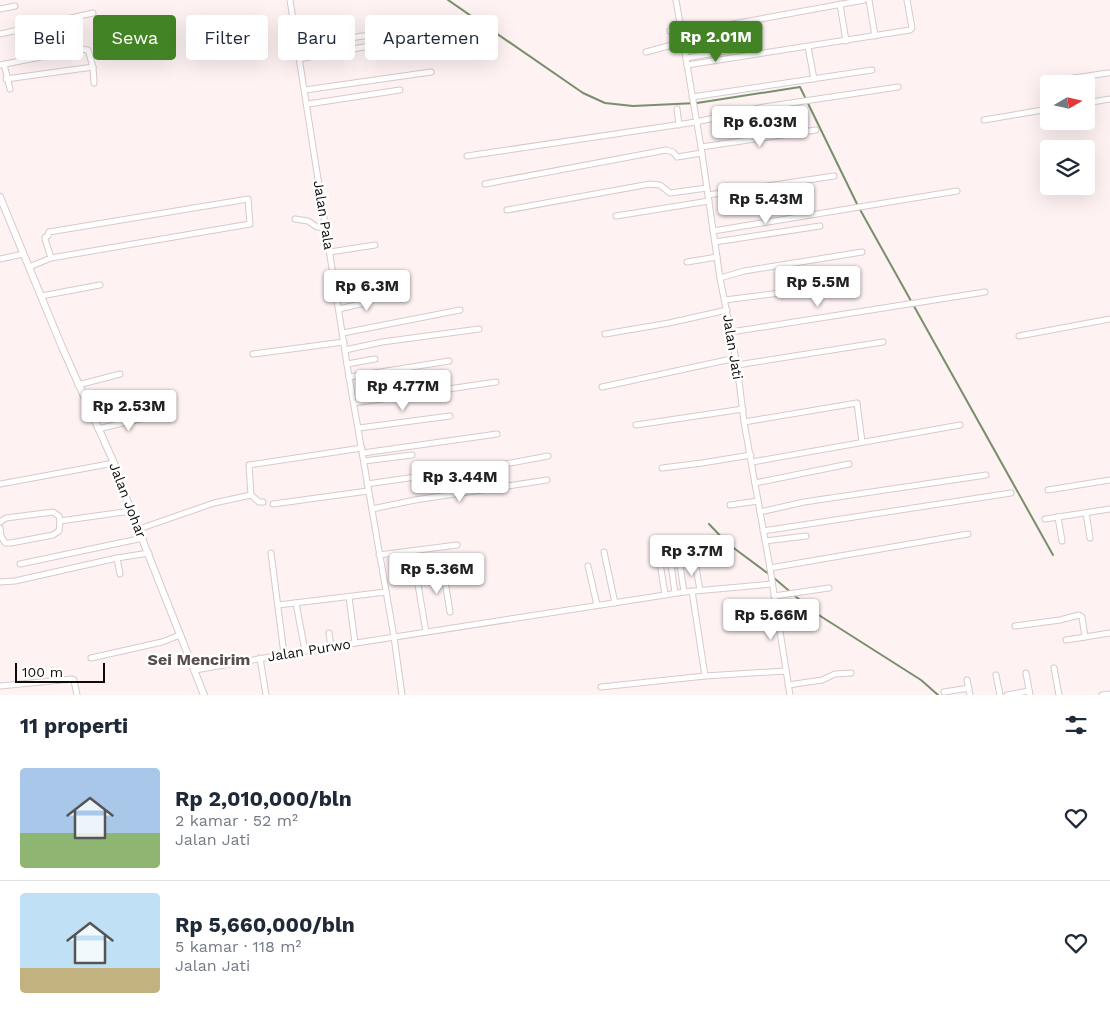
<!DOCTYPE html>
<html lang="id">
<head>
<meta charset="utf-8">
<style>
	body { margin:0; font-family:"Work Sans",sans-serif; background:#f2f2f3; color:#1f2937; height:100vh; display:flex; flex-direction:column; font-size:19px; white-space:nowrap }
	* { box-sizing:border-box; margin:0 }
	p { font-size:16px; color:#747a83 }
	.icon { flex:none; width:28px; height:28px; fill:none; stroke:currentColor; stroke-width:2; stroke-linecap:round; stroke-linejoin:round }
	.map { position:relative; height:695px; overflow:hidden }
	.side { display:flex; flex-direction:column; background:#fff; flex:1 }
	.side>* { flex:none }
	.top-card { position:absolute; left:15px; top:15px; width:500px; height:45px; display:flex; gap:10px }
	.needle { width:32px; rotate:81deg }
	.buttons { position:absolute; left:1040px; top:75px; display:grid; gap:10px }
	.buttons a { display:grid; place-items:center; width:55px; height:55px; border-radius:5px; background:#fff; box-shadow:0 5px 20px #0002; font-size:25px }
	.scale { position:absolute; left:15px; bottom:12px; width:90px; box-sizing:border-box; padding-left:5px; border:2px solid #100b0b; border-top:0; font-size:14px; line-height:18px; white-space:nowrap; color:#100b0b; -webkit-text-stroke:4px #fff; paint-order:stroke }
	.price { position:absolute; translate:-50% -42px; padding:0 11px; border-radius:5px; background:#fff; color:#222; font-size:16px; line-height:32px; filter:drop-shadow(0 1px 2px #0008) }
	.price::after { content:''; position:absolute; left:50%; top:30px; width:15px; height:11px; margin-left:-8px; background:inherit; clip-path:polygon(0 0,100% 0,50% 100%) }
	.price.active { background:#428325; color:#fff }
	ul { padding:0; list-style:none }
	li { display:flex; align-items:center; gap:15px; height:125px; padding:0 20px }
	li+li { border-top:1px solid #e0e1e3 }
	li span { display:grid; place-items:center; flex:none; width:140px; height:100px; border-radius:5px; color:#555 }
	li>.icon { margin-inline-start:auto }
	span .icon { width:60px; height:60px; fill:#fffc; stroke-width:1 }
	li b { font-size:21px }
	h2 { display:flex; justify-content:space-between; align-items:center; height:60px; padding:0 20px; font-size:21px }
	.tag { padding:0 18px; border-radius:5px; background:#fff; box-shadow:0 5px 20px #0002; font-size:18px; line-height:45px }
	.tag.active { background:#428325; color:#fff }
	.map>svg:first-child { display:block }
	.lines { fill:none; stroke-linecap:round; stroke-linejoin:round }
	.stream { stroke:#788f6e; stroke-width:2 }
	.minor-casing { stroke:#d8cacb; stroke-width:7 }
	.tertiary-casing { stroke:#d8cacb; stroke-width:8 }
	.minor { stroke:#fff; stroke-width:5 }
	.tertiary { stroke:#fff; stroke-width:6 }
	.labels { text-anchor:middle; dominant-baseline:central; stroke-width:5; stroke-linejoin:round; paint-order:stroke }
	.street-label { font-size:14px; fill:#100b0b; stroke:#fff }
	.quarter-label { font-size:16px; font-weight:bold; fill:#5a4d4e; stroke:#fff }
</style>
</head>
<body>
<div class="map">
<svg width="1110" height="695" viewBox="0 0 1110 695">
	<rect width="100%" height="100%" fill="#fef2f3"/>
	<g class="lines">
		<g class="stream">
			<polyline points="448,0 583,93 605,103 633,106 697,103 800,87 858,206 1053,555"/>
			<polyline points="709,524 727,543 770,575"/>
			<polyline points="774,578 814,612 921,680 938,695"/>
		</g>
		<defs>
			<g id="minor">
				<polyline points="290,0 349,377 394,637 402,695"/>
				<polyline points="676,0 701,147 720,278 737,365 744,422 770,568 790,695"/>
				<polyline points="869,0 875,36"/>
				<polyline points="840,4 846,41"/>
				<polyline points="0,9 15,6"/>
				<polyline points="293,22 316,19"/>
				<polyline points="670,31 681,29"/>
				<polyline points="0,34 93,13"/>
				<polyline points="298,46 415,28"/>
				<polyline points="808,47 814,79"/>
				<polyline points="646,52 683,42 705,29 864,0"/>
				<polyline points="686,58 743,48"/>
				<polyline points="299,59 364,47 468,35"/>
				<polyline points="4,64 10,89"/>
				<polyline points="0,65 81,49 88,50 93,67 6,79"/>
				<polyline points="687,65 910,30 912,28 907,0"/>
				<polyline points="93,67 94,83"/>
				<polyline points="1044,83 1074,78"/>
				<polyline points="1074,84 1074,78 1108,73"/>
				<polyline points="305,90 431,72"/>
				<polyline points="692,97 872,70"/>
				<polyline points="1086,103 1110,99"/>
				<polyline points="308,104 400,90"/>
				<polyline points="677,109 679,125"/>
				<polyline points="984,120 1049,109"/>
				<polyline points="701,147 816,130"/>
				<polyline points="467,156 696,122 764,107 898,87"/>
				<polyline points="485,184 666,150 673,152 677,157 702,153"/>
				<polyline points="708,195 834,176"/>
				<polyline points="507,210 650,184 660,185 670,193 707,188"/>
				<polyline points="616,216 709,201"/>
				<polyline points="295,219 308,221 317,227 327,228"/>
				<polyline points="713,231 957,191"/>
				<polyline points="715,242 820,226"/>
				<polyline points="330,252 375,245"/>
				<polyline points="0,259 23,254"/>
				<polyline points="687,262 717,257"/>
				<polyline points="29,267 51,258 250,224 248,199 49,232 48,236 45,237 45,239 51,258"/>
				<polyline points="720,278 744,271 862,252"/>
				<polyline points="41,296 100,285"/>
				<polyline points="725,300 804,290"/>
				<polyline points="339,309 365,303 368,299 370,289 381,286"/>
				<polyline points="731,332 985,292"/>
				<polyline points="343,333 460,310"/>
				<polyline points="605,334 669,323 727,310"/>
				<polyline points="1019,336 1110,319"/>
				<polyline points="345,350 382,342 479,329"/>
				<polyline points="253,354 344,342"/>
				<polyline points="347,364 375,359"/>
				<polyline points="737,365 883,342"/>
				<polyline points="349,377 449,361"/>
				<polyline points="78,385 120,374"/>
				<polyline points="602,387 736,358"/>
				<polyline points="354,403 496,382"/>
				<polyline points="744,422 857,403 862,442"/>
				<polyline points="636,425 743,409"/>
				<polyline points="359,428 450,416"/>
				<polyline points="98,429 156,415"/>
				<polyline points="363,453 497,434"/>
				<polyline points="364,461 412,455"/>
				<polyline points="752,462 960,425"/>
				<polyline points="662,468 702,463 751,455"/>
				<polyline points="755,483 849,464"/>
				<polyline points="0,484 114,463"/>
				<polyline points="367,484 505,464 548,456"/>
				<polyline points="1048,490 1110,480"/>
				<polyline points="251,495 249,465 362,448"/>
				<polyline points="251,495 259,502 263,502"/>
				<polyline points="273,504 368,491"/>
				<polyline points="730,505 758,501"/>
				<polyline points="372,509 415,500 547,480"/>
				<polyline points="760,512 804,502 986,475"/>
				<polyline points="1086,513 1090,538"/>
				<polyline points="1058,517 1062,541"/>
				<polyline points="1045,519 1110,509"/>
				<polyline points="0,522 6,518 53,512 59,516 60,521 131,511"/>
				<polyline points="0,528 1,536 5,543 11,543 53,535 59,531 60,521"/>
				<polyline points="139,529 214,503 251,495"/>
				<polyline points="763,531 1011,493"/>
				<polyline points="765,541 806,536"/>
				<polyline points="604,552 615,603"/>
				<polyline points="271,553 284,654"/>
				<polyline points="379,555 457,545"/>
				<polyline points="117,558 120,574"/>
				<polyline points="695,562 700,590"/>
				<polyline points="660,563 665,595"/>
				<polyline points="20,564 143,538"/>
				<polyline points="588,566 597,605"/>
				<polyline points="415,567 426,632"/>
				<polyline points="770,568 968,534"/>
				<polyline points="444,575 450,612"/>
				<polyline points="417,580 471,569"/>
				<polyline points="0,582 15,581 117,558 149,553"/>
				<polyline points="692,591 705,676"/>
				<polyline points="675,593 671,565 680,565 684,592"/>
				<polyline points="774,596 829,588"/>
				<polyline points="349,597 355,643"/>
				<polyline points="296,603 305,651"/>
				<polyline points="278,605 386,592"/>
				<polyline points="1015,626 1060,620 1079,615 1082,617 1085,637"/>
				<polyline points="329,633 331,647"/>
				<polyline points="1066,640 1110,633"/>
				<polyline points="91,658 162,642 180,635"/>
				<polyline points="260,658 266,695"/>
				<polyline points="1054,668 1059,695"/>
				<polyline points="195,670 305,651 684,592 772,584"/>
				<polyline points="1026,673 1030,695"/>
				<polyline points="996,675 1000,695"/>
				<polyline points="967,680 970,695"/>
				<polyline points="788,685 822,680 835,674 851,673"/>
				<polyline points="0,686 72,679 74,680 77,695"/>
				<polyline points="601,687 705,676 786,671"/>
				<polyline points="944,692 969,688"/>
				<polyline points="1007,695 1029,691"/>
				<polyline points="1102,695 1110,694"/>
			</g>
			<polyline id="tertiary" points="0,197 62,347 114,463 131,511 204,695"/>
		</defs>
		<use href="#minor" class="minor-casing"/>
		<use href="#tertiary" class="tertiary-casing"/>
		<use href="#minor" class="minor"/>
		<use href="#tertiary" class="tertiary"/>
	</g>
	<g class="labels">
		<g class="street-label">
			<text transform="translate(324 215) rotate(81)">Jalan Pala</text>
			<text transform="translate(733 347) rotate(81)">Jalan Jati</text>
			<text transform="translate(128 500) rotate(69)">Jalan Johar</text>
			<text transform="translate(309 650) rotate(-9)">Jalan Purwo</text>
		</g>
		<g class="quarter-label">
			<text x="199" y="659">Sei Mencirim</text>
		</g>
	</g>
</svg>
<div class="buttons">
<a><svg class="needle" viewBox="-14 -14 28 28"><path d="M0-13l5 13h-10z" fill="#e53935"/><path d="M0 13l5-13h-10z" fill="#747a83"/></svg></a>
<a><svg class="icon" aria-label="layers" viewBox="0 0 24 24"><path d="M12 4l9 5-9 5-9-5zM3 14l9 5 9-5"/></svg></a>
</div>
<div class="scale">100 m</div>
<b class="price active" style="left:716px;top:63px">Rp 2.01M</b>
<b class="price" style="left:760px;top:148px">Rp 6.03M</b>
<b class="price" style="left:766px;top:225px">Rp 5.43M</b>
<b class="price" style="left:818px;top:308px">Rp 5.5M</b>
<b class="price" style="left:367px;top:312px">Rp 6.3M</b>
<b class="price" style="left:403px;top:412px">Rp 4.77M</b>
<b class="price" style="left:129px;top:432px">Rp 2.53M</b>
<b class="price" style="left:460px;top:503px">Rp 3.44M</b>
<b class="price" style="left:692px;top:577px">Rp 3.7M</b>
<b class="price" style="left:437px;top:595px">Rp 5.36M</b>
<b class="price" style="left:771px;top:641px">Rp 5.66M</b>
<div class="top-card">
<a class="tag">Beli</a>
<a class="tag active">Sewa</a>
<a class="tag">Filter</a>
<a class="tag">Baru</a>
<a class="tag">Apartemen</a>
</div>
</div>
<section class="side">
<h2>11 properti<svg class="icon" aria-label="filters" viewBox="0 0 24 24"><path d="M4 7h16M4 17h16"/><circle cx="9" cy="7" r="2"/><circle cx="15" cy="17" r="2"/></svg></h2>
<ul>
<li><span style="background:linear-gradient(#a9c7e8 65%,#8fb573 0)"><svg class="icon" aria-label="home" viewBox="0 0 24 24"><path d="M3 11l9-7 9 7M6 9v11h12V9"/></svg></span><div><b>Rp 2,010,000/bln</b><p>2 kamar · 52 m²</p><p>Jalan Jati</p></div><svg class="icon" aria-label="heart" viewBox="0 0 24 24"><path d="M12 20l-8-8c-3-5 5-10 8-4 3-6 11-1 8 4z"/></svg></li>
<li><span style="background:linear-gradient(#bfe0f5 75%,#c2b280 0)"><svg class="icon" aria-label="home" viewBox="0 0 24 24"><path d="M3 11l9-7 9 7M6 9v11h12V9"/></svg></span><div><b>Rp 5,660,000/bln</b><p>5 kamar · 118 m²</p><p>Jalan Jati</p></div><svg class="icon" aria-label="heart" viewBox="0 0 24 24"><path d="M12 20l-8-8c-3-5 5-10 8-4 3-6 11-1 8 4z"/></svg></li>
</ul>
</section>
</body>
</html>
